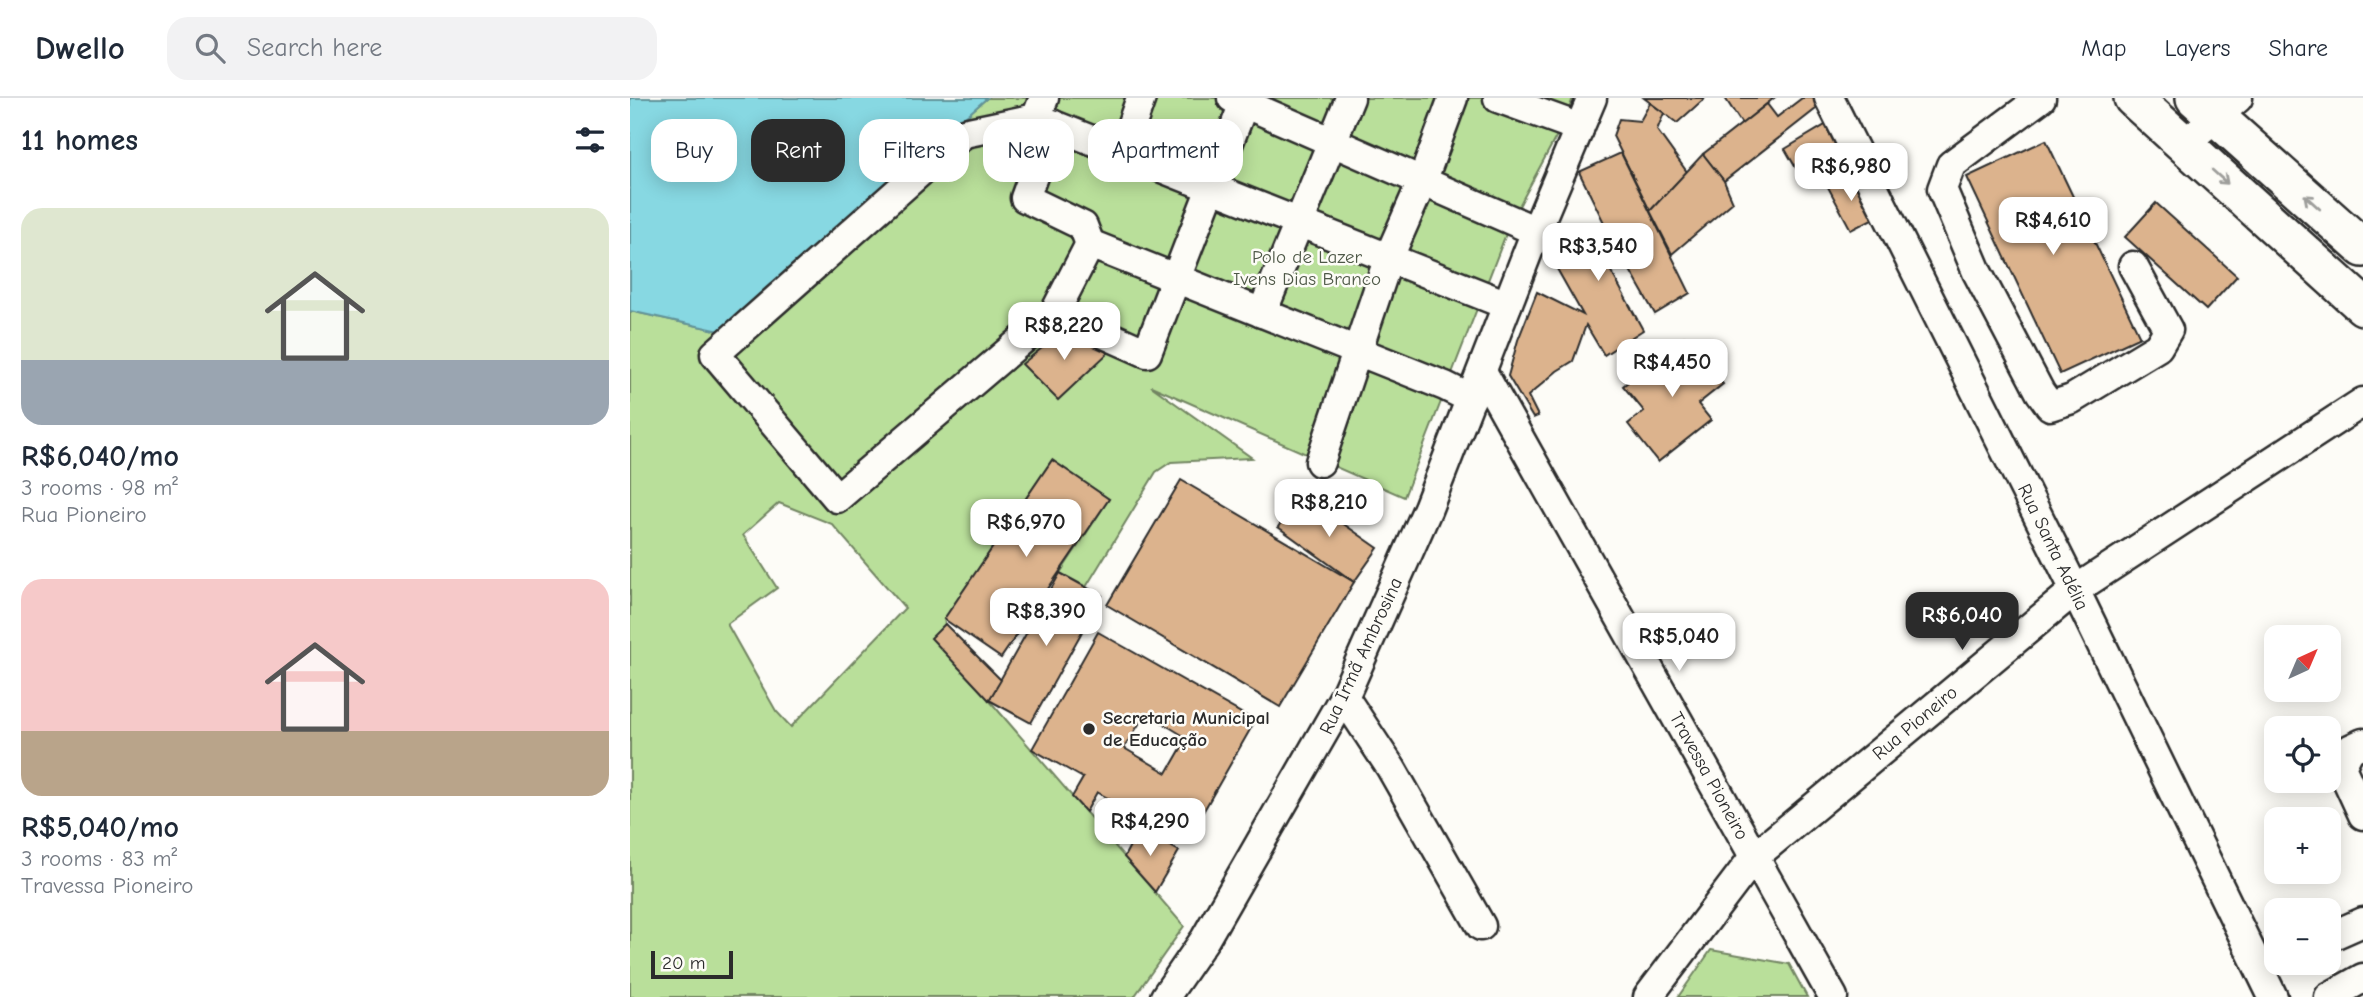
<!DOCTYPE html>
<html lang="en">
<head>
<meta charset="utf-8">
<style>
	body { margin:0; font-family:"Comic Neue",sans-serif; background:#f2f2f3; color:#1f2937; height:100vh; display:flex; flex-direction:column; font-size:26px; white-space:nowrap }
	* { box-sizing:border-box; margin:0 }
	p { font-size:23px; color:#747a83 }
	.icon { flex:none; width:38px; height:38px; fill:none; stroke:currentColor; stroke-width:2; stroke-linecap:round; stroke-linejoin:round }
	.map { position:relative; flex:1; overflow:hidden }
	.drawer { display:flex; flex-direction:column; background:#fff; width:630px }
	.drawer>* { flex:none }
	.hud { position:absolute; left:21px; top:21px; width:665px; height:63px; display:flex; gap:14px }
	.needle { width:46px; rotate:44deg }
	.fabs { position:absolute; left:1634px; top:527px; display:grid; gap:14px }
	.fabs a { display:grid; place-items:center; width:77px; height:77px; border-radius:14px; background:#fff; box-shadow:0 4px 18px #0003; font-size:35px }
	.scale { position:absolute; left:21px; bottom:18px; width:82px; box-sizing:border-box; padding-left:7px; border:4px solid #2b2b2b; border-top:0; font-size:19px; line-height:24px; white-space:nowrap; color:#2b2b2b; -webkit-text-stroke:5px #fdfcf7; paint-order:stroke }
	.price { position:absolute; translate:-50% -60px; padding:0 16px; border-radius:14px; background:#fff; color:#222; font-size:23px; line-height:46px; filter:drop-shadow(0 2px 4px #0008) }
	.price::after { content:''; position:absolute; left:50%; top:42px; width:21px; height:16px; margin-left:-10px; background:inherit; clip-path:polygon(0 0,100% 0,50% 100%) }
	.price.active { background:#2b2b2b; color:#fff }
	ul { padding:0; list-style:none }
	li { display:grid; align-content:center; gap:14px; height:371px; padding:0 21px }
	li span { display:grid; place-items:center; height:217px; border-radius:21px; color:#555 }
	li>.icon { margin-inline-start:auto }
	span .icon { width:126px; height:126px; fill:#fffc; stroke-width:1 }
	li b { font-size:30px }
	h2 { display:flex; justify-content:space-between; align-items:center; height:84px; padding:0 21px; font-size:30px }
	.tag { padding:0 24px; border-radius:21px; background:#fff; box-shadow:0 4px 18px #0003; font-size:24px; line-height:63px }
	.tag.active { background:#2b2b2b; color:#fff }
	header { display:flex; align-items:center; gap:42px; box-sizing:border-box; height:98px; padding:0 35px; background:#fff; border-bottom:2px solid #e0e1e3 }
	header strong { font-size:33px }
	nav { display:flex; gap:38px; margin-inline-start:auto; font-size:24px }
	.search { width:490px; height:63px; background:#f2f2f3; display:flex; align-items:center; gap:18px; box-sizing:border-box; padding:0 24px; border-radius:21px; color:#747a83; font-size:26px }
	main { display:flex; flex:1; min-height:0 }
	.map>svg:first-child { display:block }
	.green { fill:#b9df9a; stroke:#728562; stroke-width:2; fill-rule:evenodd }
	.water { fill:#87d8e2; stroke:#629399; stroke-width:2 }
	.building { fill:#dcb38d; stroke:#2b2b2b; stroke-width:2; fill-rule:evenodd }
	.lines { fill:none; stroke-linecap:round; stroke-linejoin:round }
	.minor-casing { stroke:#2b2b2b; stroke-width:33 }
	.major-casing { stroke:#2b2b2b; stroke-width:42 }
	.minor { stroke:#fdfcf7; stroke-width:28 }
	.major { stroke:#fdfcf7; stroke-width:37 }
	.oneway { stroke:#9e9e9b }
	.poi-dot { fill:#2b2b2b; stroke:#fdfcf7; stroke-width:2.5 }
	.labels { text-anchor:middle; dominant-baseline:central; stroke-width:5; stroke-linejoin:round; paint-order:stroke }
	.park-label { font-size:19px; fill:#4e5847; stroke:#fdfcf7 }
	.street-label { font-size:19px; fill:#2b2b2b; stroke:#fdfcf7 }
	.poi-label { font-size:19px; font-weight:bold; fill:#2b2b2b; stroke:#fdfcf7; text-anchor:start }
</style>
</head>
<body>
<header>
<strong>Dwello</strong>
<div class="search"><svg class="icon" aria-label="search" viewBox="0 0 24 24"><circle cx="10" cy="10" r="6"/><path d="M15 15l6 6"/></svg>Search here</div>
<nav><a>Map</a><a>Layers</a><a>Share</a></nav>
</header>
<main>
<section class="drawer">
<h2>11 homes<svg class="icon" aria-label="filters" viewBox="0 0 24 24"><path d="M4 7h16M4 17h16"/><circle cx="9" cy="7" r="2"/><circle cx="15" cy="17" r="2"/></svg></h2>
<ul>
<li><span style="background:linear-gradient(#dfe7d0 70%,#9aa5b1 0)"><svg class="icon" aria-label="home" viewBox="0 0 24 24"><path d="M3 11l9-7 9 7M6 9v11h12V9"/></svg></span><div><b>R$6,040/mo</b><p>3 rooms · 98 m²</p><p>Rua Pioneiro</p></div></li>
<li><span style="background:linear-gradient(#f6c9c9 70%,#b9a48a 0)"><svg class="icon" aria-label="home" viewBox="0 0 24 24"><path d="M3 11l9-7 9 7M6 9v11h12V9"/></svg></span><div><b>R$5,040/mo</b><p>3 rooms · 83 m²</p><p>Travessa Pioneiro</p></div></li>
</ul>
</section>
<div class="map">
<svg width="1733" height="899" viewBox="0 0 1733 899">
	<rect width="100%" height="100%" fill="#fdfcf7"/>
	<filter id="ink" filterUnits="userSpaceOnUse"><feTurbulence type="fractalNoise" baseFrequency=".0143" numOctaves="2"/><feDisplacementMap in="SourceGraphic" scale="14" xChannelSelector="R" yChannelSelector="G"/><feConvolveMatrix kernelMatrix="1 2 1 2 8 2 1 2 1" color-interpolation-filters="sRGB"/></filter>
	<g filter="url(#ink)">
		<g class="green">
			<path d="M 357,0 L 943,0 L 934,24 L 881,123 L 774,399 L 521,288 L 622,360 L 541,364 L 526,374 L 456,489 L 430,475 L 479,401 L 422,362 L 314,521 L 315,526 L 302,540 L 359,602 L 554,828 L 504,899 L 0,899 L 0,213 L 90,233 ZM 149,405 L 202,426 L 275,510 L 161,629 L 146,613 L 97,526 L 147,490 L 113,437 Z"/>
			<polygon points="1081,852 1159,866 1177,899 1048,899"/>
		</g>
		<polygon class="water" points="0,0 357,0 90,233 0,213"/>
		<g class="building">
			<polygon points="1014,0 1075,0 1047,25"/>
			<polygon points="1095,0 1144,0 1112,26"/>
			<polygon points="1172,0 1186,0 1191,7 1094,83 1073,56 1137,6 1147,19"/>
			<polygon points="1020,5 1034,15 1027,32 1057,74 1020,113 983,38 989,21 1010,23"/>
			<polygon points="1197,26 1212,52 1170,77 1155,51"/>
			<polygon points="1416,42 1510,239 1430,276 1337,79"/>
			<polygon points="991,55 1060,195 1025,216 992,158 977,166 1013,232 974,257 956,227 943,263 927,273 898,298 908,318 903,320 878,278 888,242 907,194 953,217 922,162 964,143 970,158 986,149 949,74"/>
			<polygon points="1073,56 1094,83 1103,104 1042,156 1020,113"/>
			<polygon points="1221,77 1244,120 1221,132 1198,89"/>
			<polygon points="1526,105 1607,178 1576,212 1495,139"/>
			<polygon points="438,229 478,255 428,302 392,266"/>
			<polygon points="1054,239 1093,286 1068,306 1081,322 1028,364 998,326 1014,313 993,288"/>
			<polygon points="422,362 479,401 371,560 314,521"/>
			<polygon points="551,382 724,484 650,609 477,507"/>
			<polygon points="668,400 692,417 695,413 748,450 724,484 648,429"/>
			<polygon points="430,475 472,498 401,625 359,602"/>
			<polygon points="315,526 371,582 359,602 301,540"/>
			<path d="M 468,534 L 625,623 L 556,744 L 467,694 L 456,714 L 442,699 L 453,680 L 402,651 ZM 516,615 L 557,640 L 537,675 L 494,650 Z"/>
			<polygon points="509,730 549,753 525,794 494,759"/>
		</g>
		<g class="lines">
			<defs>
				<g id="minor">
					<polyline points="414,0 406,20 334,35 85,256 207,400 425,214 460,146 815,288 841,301"/>
					<polyline points="602,0 906,133"/>
					<polyline points="868,0 934,24 949,32"/>
					<polyline points="1199,0 1445,492 1643,899"/>
					<polyline points="1411,0 1321,67 1312,91 1347,174 1410,294 1420,308 1442,301 1528,249 1538,232 1503,168"/>
					<polyline points="406,20 877,207"/>
					<polyline points="422,26 395,100 453,128 460,146"/>
					<polyline points="1554,46 1608,0"/>
					<polyline points="492,54 511,0"/>
					<polyline points="425,214 517,255 616,0"/>
					<polyline points="632,215 720,0"/>
					<polyline points="853,275 1203,899"/>
					<polyline points="690,364 759,159 792,84 823,0"/>
					<polyline points="714,599 761,670 851,828"/>
					<polyline points="1733,645 1720,651 1711,669 1733,717"/>
					<polyline points="1699,839 1733,824"/>
					<polyline points="535,899 575,841 714,599 798,410 906,133 962,0"/>
					<polyline points="1018,899 1124,759 1445,492 1733,304"/>
					<polyline points="1699,899 1733,880"/>
				</g>
				<g id="major">
					<polyline points="1503,0 1733,208"/>
					<polyline points="1565,0 1733,150"/>
				</g>
			</defs>
			<use href="#minor" class="minor-casing"/>
			<use href="#major" class="major-casing"/>
			<use href="#minor" class="minor"/>
			<use href="#major" class="major"/>
		</g>
		<defs><path id="oneway-shaft" d="M-6 0H5M1.5-3L5.5 0L1.5 3" fill="none" stroke-width="1.6" stroke-linecap="round" stroke-linejoin="round" transform="scale(1.75)"/></defs>
		<g class="oneway">
			<use href="#oneway-shaft" transform="translate(1590 79) rotate(42)"/>
			<use href="#oneway-shaft" transform="translate(1682 104) rotate(-138)"/>
		</g>
	</g>
	<circle class="poi-dot" cx="459" cy="631" r="7"/>
	<g class="labels">
		<g class="park-label">
			<text x="677" y="159">Polo de Lazer<tspan x="677" dy="22">Ivens Dias Branco</tspan></text>
		</g>
		<g class="street-label">
			<text transform="translate(1423 449) rotate(64)">Rua Santa Adélia</text>
			<text transform="translate(731 558) rotate(-65)">Rua Irmã Ambrosina</text>
			<text transform="translate(1285 625) rotate(-40)">Rua Pioneiro</text>
			<text transform="translate(1079 678) rotate(61)">Travessa Pioneiro</text>
		</g>
		<g class="poi-label">
			<text x="473" y="620">Secretaria Municipal<tspan x="473" dy="22">de Educação</tspan></text>
		</g>
	</g>
</svg>
<div class="fabs">
<a><svg class="needle" viewBox="-14 -14 28 28"><path d="M0-13l5 13h-10z" fill="#e53935"/><path d="M0 13l5-13h-10z" fill="#747a83"/></svg></a>
<a><svg class="icon" aria-label="locate" viewBox="0 0 24 24"><circle cx="12" cy="12" r="6"/><path d="M12 2v4M12 18v4M2 12h4M18 12h4"/></svg></a>
<a>+</a>
<a>−</a>
</div>
<div class="scale">20 m</div>
<b class="price" style="left:1221px;top:105px">R$6,980</b>
<b class="price" style="left:1423px;top:159px">R$4,610</b>
<b class="price" style="left:968px;top:185px">R$3,540</b>
<b class="price" style="left:434px;top:264px">R$8,220</b>
<b class="price" style="left:1042px;top:301px">R$4,450</b>
<b class="price" style="left:699px;top:441px">R$8,210</b>
<b class="price" style="left:396px;top:461px">R$6,970</b>
<b class="price" style="left:416px;top:550px">R$8,390</b>
<b class="price active" style="left:1332px;top:554px">R$6,040</b>
<b class="price" style="left:1049px;top:575px">R$5,040</b>
<b class="price" style="left:520px;top:760px">R$4,290</b>
<div class="hud">
<a class="tag">Buy</a>
<a class="tag active">Rent</a>
<a class="tag">Filters</a>
<a class="tag">New</a>
<a class="tag">Apartment</a>
</div>
</div>
</main>
</body>
</html>
